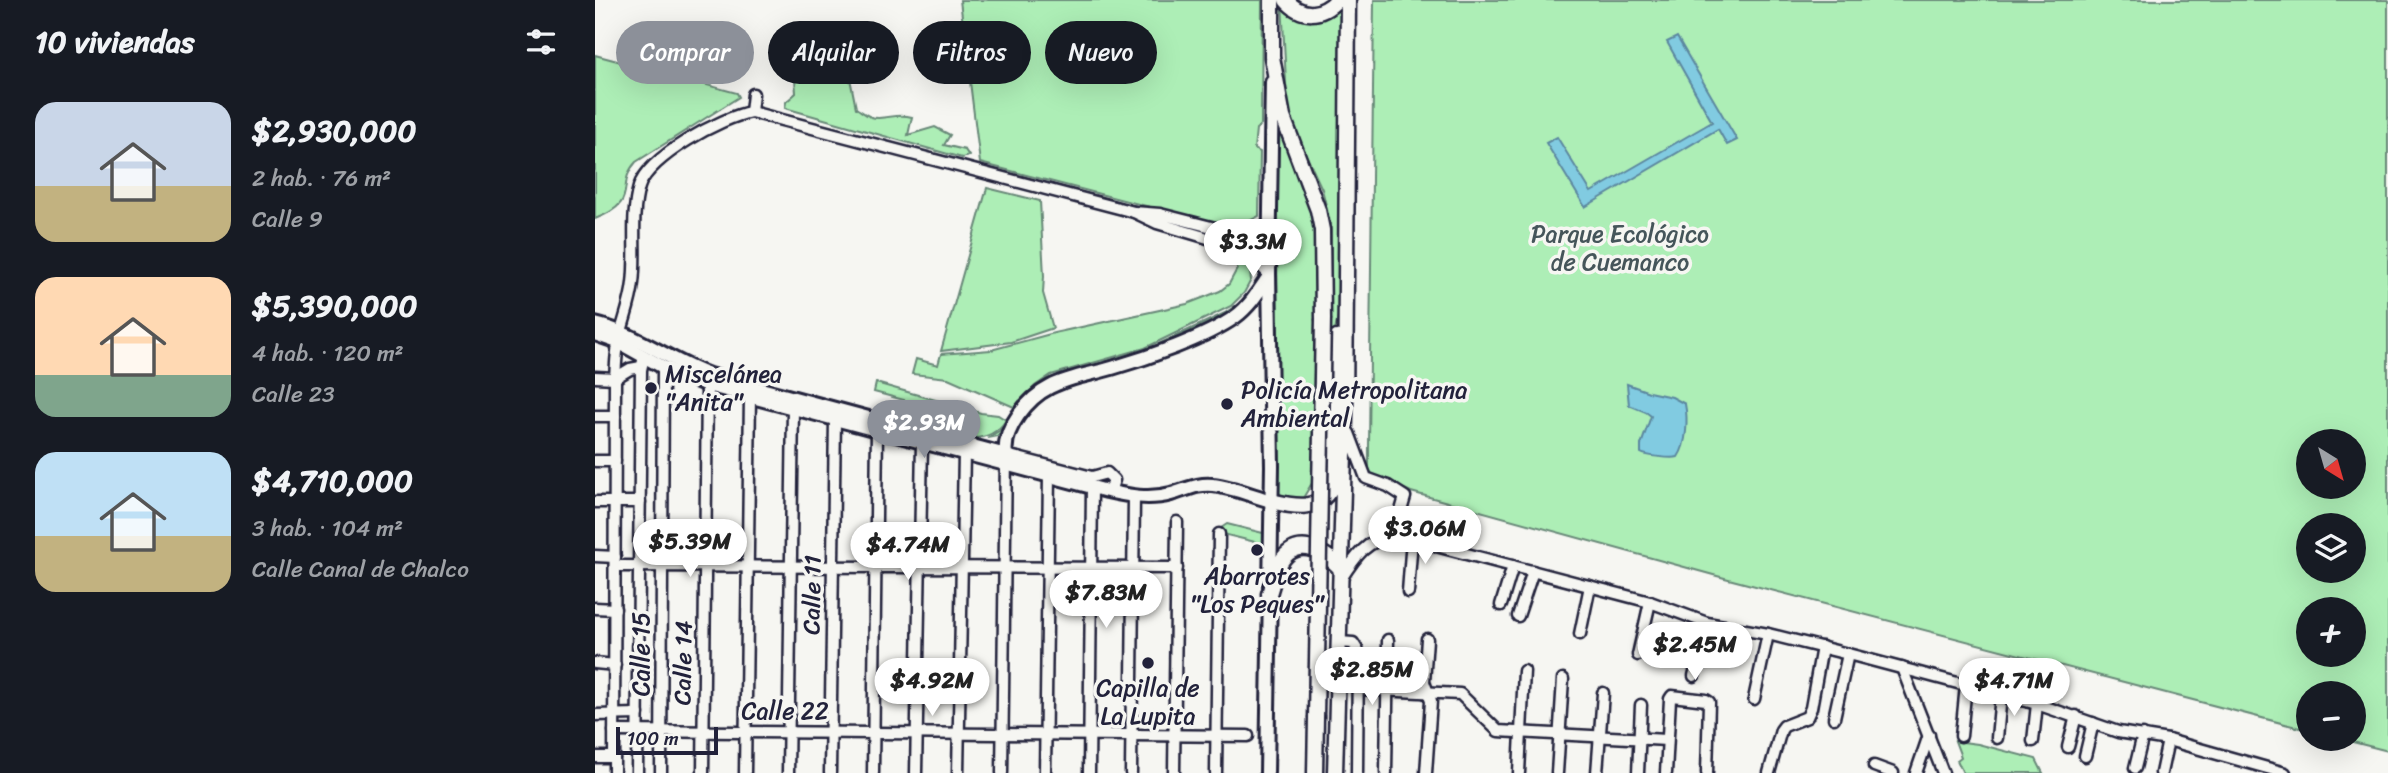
<!DOCTYPE html>
<html lang="es">
<head>
<meta charset="utf-8">
<style>
	body { margin:0; font-family:Sriracha,sans-serif; background:#242831; color:#f1f3f6; height:100vh; display:flex; flex-direction:column; font-size:26px; white-space:nowrap }
	* { box-sizing:border-box; margin:0 }
	p { font-size:23px; color:#9ea1a6 }
	.icon { flex:none; width:38px; height:38px; fill:none; stroke:currentColor; stroke-width:2; stroke-linecap:round; stroke-linejoin:round }
	.map { position:relative; flex:1; overflow:hidden }
	.side { display:flex; flex-direction:column; background:#171b24; width:595px }
	.side>* { flex:none }
	.banner { position:absolute; left:21px; top:21px; width:665px; height:63px; display:flex; gap:14px }
	.needle { width:46px; rotate:143deg }
	.buttons { position:absolute; left:1701px; top:429px; display:grid; gap:14px }
	.buttons a { display:grid; place-items:center; width:70px; height:70px; border-radius:50%; background:#171b24; box-shadow:0 7px 28px #0002; font-size:35px }
	.scale { position:absolute; left:21px; bottom:18px; width:102px; box-sizing:border-box; padding-left:7px; border:4px solid #22223b; border-top:0; font-size:19px; line-height:24px; white-space:nowrap; color:#22223b; -webkit-text-stroke:5px #f6f6f2; paint-order:stroke }
	.price { position:absolute; translate:-50% -60px; padding:0 16px; border-radius:24px; background:#fff; color:#222; font-size:23px; line-height:46px; filter:drop-shadow(0 2px 4px #0008) }
	.price::after { content:''; position:absolute; left:50%; top:42px; width:21px; height:16px; margin-left:-10px; background:inherit; clip-path:polygon(0 0,100% 0,50% 100%) }
	.price.on { background:#8c9099; color:#fff }
	ul { padding:0; list-style:none }
	li { display:flex; align-items:center; gap:21px; height:175px; padding:0 35px }
	li span { display:grid; place-items:center; flex:none; width:196px; height:140px; border-radius:21px; color:#555 }
	li>.icon { margin-inline-start:auto }
	span .icon { width:84px; height:84px; fill:#fffc; stroke-width:1 }
	li b { font-size:30px }
	h2 { display:flex; justify-content:space-between; align-items:center; height:84px; padding:0 35px; font-size:30px }
	.pill { padding:0 24px; border-radius:32px; background:#171b24; box-shadow:0 7px 28px #0002; font-size:24px; line-height:63px }
	.pill.on { background:#8c9099; color:#fff }
	main { display:flex; flex:1; min-height:0 }
	.map>svg:first-child { display:block }
	.green { fill:#adeeb6; stroke:#688878; stroke-width:2; fill-rule:evenodd }
	.water { fill:#81cbe1; stroke:#5b879f; stroke-width:2 }
	.lines { fill:none; stroke-linecap:round; stroke-linejoin:round }
	.minor-casing { stroke:#22223b; stroke-width:15 }
	.major-casing { stroke:#22223b; stroke-width:18 }
	.highway-casing { stroke:#22223b; stroke-width:19 }
	.minor { stroke:#f6f6f2; stroke-width:10 }
	.major { stroke:#f6f6f2; stroke-width:12 }
	.highway { stroke:#f6f6f2; stroke-width:14 }
	.highway-bridge-casing { stroke:#22223b; stroke-width:19; stroke-linecap:butt }
	.highway-bridge { stroke:#f6f6f2; stroke-width:14 }
	.poi-dot { fill:#22223b; stroke:#f6f6f2; stroke-width:2.5 }
	.labels { text-anchor:middle; dominant-baseline:central; stroke-width:7; stroke-linejoin:round; paint-order:stroke }
	.park-label { font-size:24px; fill:#45555a; stroke:#f6f6f2 }
	.poi-label { font-size:24px; fill:#22223b; stroke:#f6f6f2; text-anchor:start }
	.street-label { font-size:24px; fill:#22223b; stroke:#f6f6f2 }
</style>
</head>
<body>
<main>
<section class="side">
<h2>10 viviendas<svg class="icon" aria-label="filters" viewBox="0 0 24 24"><path d="M4 7h16M4 17h16"/><circle cx="9" cy="7" r="2"/><circle cx="15" cy="17" r="2"/></svg></h2>
<ul>
<li><span style="background:linear-gradient(#c9d6e8 60%,#c2b280 0)"><svg class="icon" aria-label="home" viewBox="0 0 24 24"><path d="M3 11l9-7 9 7M6 9v11h12V9"/></svg></span><div><b>$2,930,000</b><p>2 hab. · 76 m²</p><p>Calle 9</p></div></li>
<li><span style="background:linear-gradient(#ffd9b3 70%,#7fa58c 0)"><svg class="icon" aria-label="home" viewBox="0 0 24 24"><path d="M3 11l9-7 9 7M6 9v11h12V9"/></svg></span><div><b>$5,390,000</b><p>4 hab. · 120 m²</p><p>Calle 23</p></div></li>
<li><span style="background:linear-gradient(#bfe0f5 60%,#c2b280 0)"><svg class="icon" aria-label="home" viewBox="0 0 24 24"><path d="M3 11l9-7 9 7M6 9v11h12V9"/></svg></span><div><b>$4,710,000</b><p>3 hab. · 104 m²</p><p>Calle Canal de Chalco</p></div></li>
</ul>
</section>
<div class="map">
<svg width="1793" height="773" viewBox="0 0 1793 773">
	<rect width="100%" height="100%" fill="#f6f6f2"/>
	<filter id="ink" filterUnits="userSpaceOnUse"><feTurbulence type="fractalNoise" baseFrequency=".0143" numOctaves="2"/><feDisplacementMap in="SourceGraphic" scale="14" xChannelSelector="R" yChannelSelector="G"/><feConvolveMatrix kernelMatrix="1 2 1 2 8 2 1 2 1" color-interpolation-filters="sRGB"/></filter>
	<g filter="url(#ink)">
		<g class="green">
			<polygon points="365,0 667,0 666,125 661,129 659,149 665,152 664,216 640,229 385,163"/>
			<polygon points="687,0 735,15 749,4 744,309 736,354 736,226 727,189 705,142 692,104"/>
			<path d="M 779,0 L 1793,0 L 1793,751 L 1746,739 L 1759,738 L 1759,693 L 1713,693 L 1713,730 L 1122,576 L 816,492 L 777,474 L 774,470 L 774,447 ZM 1713,441 L 1759,441 L 1759,486 L 1713,486 ZM 1713,525 L 1759,525 L 1759,570 L 1713,570 ZM 1713,609 L 1759,609 L 1759,654 L 1713,654 Z"/>
			<path d="M 249,49 L 261,108 C 266,111 272,116 276,117 C 290,121 300,112 317,117 L 313,135 L 340,127 L 355,135 L 349,145 L 370,150 L 374,156 L 367,158 L 190,108 L 191,102 L 201,93 L 200,79 Z"/>
			<path d="M 0,55 L 142,93 L 144,97 L 41,162 C 19,186 47,201 0,219 Z"/>
			<polygon points="681,123 706,174 722,223 725,265 720,318 717,483 708,498 697,498 684,494"/>
			<polygon points="392,188 445,201 449,276 448,293 458,328 416,342 346,351"/>
			<polygon points="642,253 650,257 654,265 656,280 649,293 636,306 550,348 456,375 440,386 419,407 353,378 317,374 321,359 343,365 346,354 396,350 459,333 592,304 625,291 634,284 642,269"/>
			<polygon points="655,290 657,291 649,301 634,313 554,351 477,373 402,436 392,438 404,431 433,395 452,379 555,348 630,313 646,302"/>
			<path d="M 281,383 L 386,413 L 403,415 L 411,420 C 391,451 355,434 326,426 L 318,414 L 308,406 L 309,400 L 279,392 Z"/>
			<polygon points="632,524 668,533 668,544 620,532"/>
			<polygon points="1360,741 1383,744 1441,759 1448,773 1368,773 1362,760 1366,757"/>
		</g>
		<g class="water">
			<polygon points="1082,37 1142,140 1132,145 1123,129 990,207 951,143 962,137 996,192 1117,122 1072,42"/>
			<path d="M 1032,384 L 1054,392 L 1077,397 L 1090,404 C 1093,419 1092,444 1083,457 C 1077,459 1051,456 1046,453 L 1046,445 L 1056,416 L 1051,412 L 1034,405 Z"/>
		</g>
		<g class="lines">
			<defs>
				<g id="minor">
					<polyline points="156,112 158,94"/>
					<polyline points="650,249 562,223 539,212 565,214 652,236"/>
					<path d="M 674,274 L 654,255 L 649,242 C 654,230 663,227 675,227"/>
					<polyline points="0,377 20,378"/>
					<polyline points="20,378 35,369 46,367"/>
					<polyline points="0,416 20,416"/>
					<polyline points="754,433 771,478 793,486 810,497 799,535"/>
					<polyline points="0,461 20,461"/>
					<polyline points="0,502 45,502"/>
					<polyline points="0,556 20,557"/>
					<polyline points="20,566 582,568"/>
					<path d="M 746,579 C 760,557 771,540 799,535 L 1055,602 L 1112,623 L 1173,634 L 1253,654 L 1442,704 L 1523,732 L 1573,740 L 1690,773"/>
					<polyline points="813,592 817,539"/>
					<polyline points="906,605 918,566"/>
					<polyline points="0,608 20,609"/>
					<polyline points="923,616 938,571"/>
					<polyline points="985,634 995,586"/>
					<polyline points="744,642 758,643 763,651 762,773"/>
					<polyline points="1043,655 1055,602"/>
					<polyline points="0,663 20,665"/>
					<polyline points="1307,668 1348,773"/>
					<polyline points="1099,676 1112,623"/>
					<polyline points="764,689 865,694 903,731 1072,740"/>
					<polyline points="1159,699 1173,634"/>
					<polyline points="0,715 43,714"/>
					<polyline points="1239,718 1253,654"/>
					<polyline points="19,731 653,736"/>
					<polyline points="1366,736 1371,685"/>
					<polyline points="1402,738 1406,695"/>
					<polyline points="1438,741 1442,704"/>
					<polyline points="1473,747 1481,716"/>
					<polyline points="1490,756 1498,723"/>
					<polyline points="0,757 19,757"/>
					<polyline points="1279,766 1298,773"/>
					<polyline points="1540,768 1548,735"/>
					<path d="M 19,773 L 20,378 C 21,365 21,352 24,340 C 28,321 36,303 38,283 C 42,252 35,218 44,187 C 53,157 127,117 156,112 L 539,212"/>
					<polyline points="42,773 46,370 49,356"/>
					<polyline points="66,773 68,367"/>
					<polyline points="108,773 112,385"/>
					<polyline points="150,773 155,396"/>
					<polyline points="193,773 198,407"/>
					<polyline points="235,773 240,418"/>
					<polyline points="278,773 282,431"/>
					<polyline points="321,773 327,442"/>
					<polyline points="363,773 369,453"/>
					<polyline points="407,773 411,455 497,477 512,473 519,480 517,486 512,491"/>
					<polyline points="450,773 454,475"/>
					<polyline points="494,773 497,487"/>
					<polyline points="536,773 539,497"/>
					<polyline points="579,773 582,522"/>
					<polyline points="621,773 624,534"/>
					<polyline points="791,773 793,640"/>
					<polyline points="831,773 836,701 829,682 832,639"/>
					<polyline points="924,773 929,671"/>
					<polyline points="962,773 968,679"/>
					<polyline points="1002,773 1008,693"/>
					<polyline points="1043,773 1046,705"/>
					<polyline points="1071,773 1075,699 1077,696 1111,700 1114,702 1112,773"/>
					<polyline points="1174,773 1186,730 1189,726 1212,717 1216,708 1227,647"/>
					<polyline points="1321,773 1334,735"/>
					<polyline points="1566,773 1573,740"/>
				</g>
				<g id="major">
					<path d="M 0,324 C 40,333 75,361 114,375 L 411,455 C 407,429 433,398 455,387 C 474,377 497,374 517,368 C 552,358 610,338 640,317 C 655,306 664,291 674,276"/>
					<path d="M 0,334 L 23,342 L 68,367 L 112,385 L 512,491 C 534,496 554,500 576,494 C 591,490 603,483 618,485 C 637,487 658,496 676,501"/>
					<polyline points="672,773 677,466 674,274 677,82"/>
				</g>
				<g id="highway">
					<polyline points="677,0 677,57 688,117 723,210 727,230 728,319"/>
					<path d="M 691,0 C 706,18 726,17 742,0"/>
					<path d="M 676,501 C 701,507 722,512 737,487 L 738,369 L 742,338"/>
					<path d="M 674,594 C 677,585 679,575 683,567 C 699,534 727,549 746,569"/>
					<polyline points="720,773 721,718"/>
					<polyline points="740,773 750,418 753,0"/>
				</g>
			</defs>
			<use href="#minor" class="minor-casing"/>
			<use href="#major" class="major-casing"/>
			<use href="#highway" class="highway-casing"/>
			<use href="#minor" class="minor"/>
			<use href="#major" class="major"/>
			<use href="#highway" class="highway"/>
			<defs>
				<polyline id="highway-bridge" points="721,718 728,319"/>
			</defs>
			<use href="#highway-bridge" class="highway-bridge-casing"/>
			<use href="#highway-bridge" class="highway-bridge"/>
		</g>
	</g>
	<g class="poi-dot">
		<circle cx="56" cy="388" r="7"/>
		<circle cx="632" cy="404" r="7"/>
		<circle cx="662" cy="550" r="7"/>
		<circle cx="553" cy="663" r="7"/>
	</g>
	<g class="labels">
		<g class="park-label">
			<text x="1025" y="234">Parque Ecológico<tspan x="1025" dy="28">de Cuemanco</tspan></text>
		</g>
		<g class="poi-label">
			<text x="70" y="374">Miscelánea<tspan x="70" dy="28">"Anita"</tspan></text>
			<text x="646" y="390">Policía Metropolitana<tspan x="646" dy="28">Ambiental</tspan></text>
			<text x="662" y="576" text-anchor="middle">Abarrotes<tspan x="662" dy="28">"Los Peques"</tspan></text>
			<text x="553" y="688" text-anchor="middle">Capilla de<tspan x="553" dy="28">La Lupita</tspan></text>
		</g>
		<g class="street-label">
			<text transform="translate(217 595) rotate(-89)">Calle 11</text>
			<text transform="translate(46 654) rotate(-90)">Calle 15</text>
			<text transform="translate(88 663) rotate(-89)">Calle 14</text>
			<text x="190" y="711">Calle 22</text>
		</g>
	</g>
</svg>
<div class="buttons">
<a><svg class="needle" viewBox="-14 -14 28 28"><path d="M0-13l5 13h-10z" fill="#e53935"/><path d="M0 13l5-13h-10z" fill="#9ea1a6"/></svg></a>
<a><svg class="icon" aria-label="layers" viewBox="0 0 24 24"><path d="M12 4l9 5-9 5-9-5zM3 14l9 5 9-5"/></svg></a>
<a>+</a>
<a>−</a>
</div>
<div class="scale">100 m</div>
<b class="price" style="left:658px;top:279px">$3.3M</b>
<b class="price on" style="left:329px;top:460px">$2.93M</b>
<b class="price" style="left:830px;top:566px">$3.06M</b>
<b class="price" style="left:95px;top:579px">$5.39M</b>
<b class="price" style="left:313px;top:582px">$4.74M</b>
<b class="price" style="left:511px;top:630px">$7.83M</b>
<b class="price" style="left:1100px;top:682px">$2.45M</b>
<b class="price" style="left:777px;top:707px">$2.85M</b>
<b class="price" style="left:337px;top:718px">$4.92M</b>
<b class="price" style="left:1419px;top:718px">$4.71M</b>
<div class="banner">
<a class="pill on">Comprar</a>
<a class="pill">Alquilar</a>
<a class="pill">Filtros</a>
<a class="pill">Nuevo</a>
</div>
</div>
</main>
</body>
</html>
